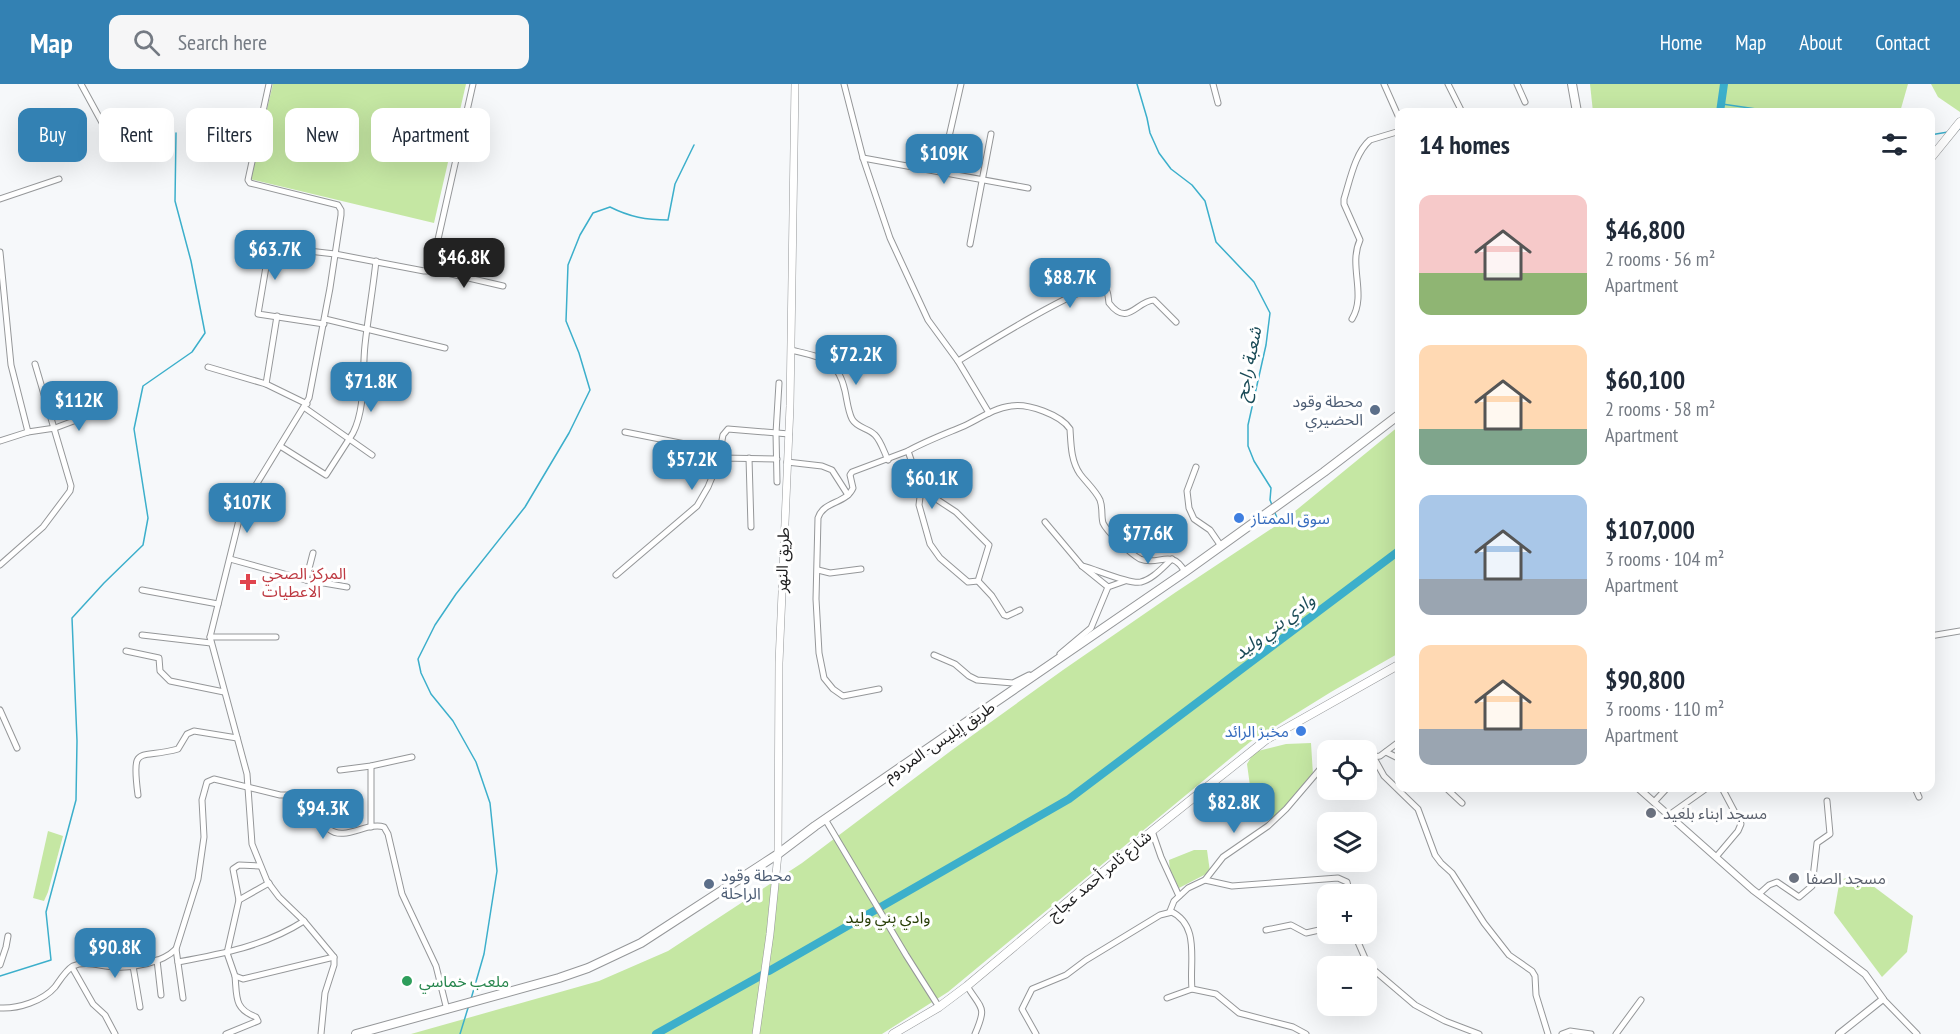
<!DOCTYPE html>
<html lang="en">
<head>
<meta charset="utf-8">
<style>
	body { margin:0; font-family:"PT Sans Narrow","Noto Sans Arabic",sans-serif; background:#f6f6f7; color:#1f2937; height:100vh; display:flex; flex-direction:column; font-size:22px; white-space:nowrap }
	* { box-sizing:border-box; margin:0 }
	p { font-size:20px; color:#747a83 }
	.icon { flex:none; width:33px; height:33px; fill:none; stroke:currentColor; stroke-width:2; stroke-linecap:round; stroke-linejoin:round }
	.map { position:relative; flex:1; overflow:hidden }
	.details { position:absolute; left:1395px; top:24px; width:540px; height:684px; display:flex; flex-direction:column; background:#fff; border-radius:12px; box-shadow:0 6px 24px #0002 }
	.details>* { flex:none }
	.banner { position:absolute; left:18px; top:24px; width:570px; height:54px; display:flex; gap:12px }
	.tools { position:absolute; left:1317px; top:656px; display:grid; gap:12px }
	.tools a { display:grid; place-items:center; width:60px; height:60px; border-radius:12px; background:#fff; box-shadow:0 6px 24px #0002; font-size:30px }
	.price { position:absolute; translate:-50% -51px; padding:0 14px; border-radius:12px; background:#3381b3; color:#fff; font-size:20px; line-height:39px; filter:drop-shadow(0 2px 3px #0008) }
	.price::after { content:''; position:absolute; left:50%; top:36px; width:18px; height:14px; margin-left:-9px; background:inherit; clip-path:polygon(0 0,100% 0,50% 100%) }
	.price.selected { background:#222; color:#fff }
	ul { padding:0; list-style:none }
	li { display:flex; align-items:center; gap:18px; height:150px; padding:0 24px }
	li span { display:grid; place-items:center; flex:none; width:168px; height:120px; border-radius:12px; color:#555 }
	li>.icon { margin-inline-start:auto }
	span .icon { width:72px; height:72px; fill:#fffc; stroke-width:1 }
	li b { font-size:26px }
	h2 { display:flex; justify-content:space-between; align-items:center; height:72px; padding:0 24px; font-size:26px }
	.pill { padding:0 21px; border-radius:12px; background:#fff; box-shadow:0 6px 24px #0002; font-size:21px; line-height:54px }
	.pill.selected { background:#3381b3; color:#fff }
	header { display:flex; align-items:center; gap:36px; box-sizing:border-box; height:84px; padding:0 30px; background:#3381b3; color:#fff }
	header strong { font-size:28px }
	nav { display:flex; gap:33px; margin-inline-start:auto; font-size:21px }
	.search { width:420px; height:54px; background:#f6f6f7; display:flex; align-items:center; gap:15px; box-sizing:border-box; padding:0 21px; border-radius:12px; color:#747a83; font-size:22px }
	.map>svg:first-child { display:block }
	.green { fill:#c5e7a3 }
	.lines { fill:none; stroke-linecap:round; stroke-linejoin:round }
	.stream { stroke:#3cafcb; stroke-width:1.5 }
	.river { stroke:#3cafcb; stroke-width:8 }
	.minor-casing { stroke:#959799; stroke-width:7 }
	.tertiary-casing { stroke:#959799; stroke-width:8 }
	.secondary-casing { stroke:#959799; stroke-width:8 }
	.primary-casing { stroke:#959799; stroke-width:9 }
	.trunk-casing { stroke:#959799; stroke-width:10 }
	.minor { stroke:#fff; stroke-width:5 }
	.tertiary { stroke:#fff; stroke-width:6 }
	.secondary { stroke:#fff; stroke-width:7 }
	.primary { stroke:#fff; stroke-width:8 }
	.trunk { stroke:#fff; stroke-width:8 }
	.service-dot { fill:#5c6f8a; stroke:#fff; stroke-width:2 }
	.shop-dot { fill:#3f7fe0; stroke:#fff; stroke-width:2 }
	.health-dot { fill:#e0444e; stroke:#fff; stroke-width:2 }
	.worship-dot { fill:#6b7280; stroke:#fff; stroke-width:2 }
	.leisure-dot { fill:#2e9e5b; stroke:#fff; stroke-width:2 }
	.labels { text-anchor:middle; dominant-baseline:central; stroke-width:6; stroke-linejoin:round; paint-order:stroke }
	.service-label { font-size:16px; fill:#4e5e75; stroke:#fff; text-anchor:end }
	.shop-label { font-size:16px; fill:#366cbe; stroke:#fff; text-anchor:start }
	.street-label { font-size:16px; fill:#1d1d1e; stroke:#fff }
	.health-label { font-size:16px; fill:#be3a42; stroke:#fff; text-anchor:start }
	.worship-label { font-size:16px; fill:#5b616d; stroke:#fff; text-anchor:start }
	.park-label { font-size:16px; fill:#283e07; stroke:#fff }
	.leisure-label { font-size:16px; fill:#27864d; stroke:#fff; text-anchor:start }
	.water-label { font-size:18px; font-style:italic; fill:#1a4b57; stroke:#fff }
</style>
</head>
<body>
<header>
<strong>Map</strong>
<div class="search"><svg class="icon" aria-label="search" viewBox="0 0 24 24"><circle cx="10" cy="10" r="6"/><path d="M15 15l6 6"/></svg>Search here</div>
<nav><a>Home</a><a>Map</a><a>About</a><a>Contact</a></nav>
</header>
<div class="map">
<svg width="1960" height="950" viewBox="0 0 1960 950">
	<rect width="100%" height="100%" fill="#f6f8fa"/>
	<g class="green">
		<polygon points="273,0 466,0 434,139 250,95"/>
		<polygon points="1590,0 1908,0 1900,28 1593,28"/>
		<polygon points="1931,0 1960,0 1960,28 1938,13"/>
		<polygon points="1399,342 1399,569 1331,608 1250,658 948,908 882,950 411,950 599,897 668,867 802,779 952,666 1063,586 1176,508 1283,437"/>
		<path d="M 1311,659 L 1313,691 C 1306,697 1304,704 1298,711 C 1291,721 1279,729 1269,736 L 1261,711 L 1250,702 L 1247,680 L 1254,668 L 1286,660 Z"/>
		<polygon points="48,747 63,752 48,808 44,817 33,814"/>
		<polygon points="1194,766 1207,766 1210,788 1179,804 1170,787 1169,776"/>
		<polygon points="1861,793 1913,832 1907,868 1882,893 1834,829 1840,795"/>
	</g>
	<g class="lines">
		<g class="stream">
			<polyline points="1137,0 1147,34 1150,49 1159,69 1171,85 1192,101 1205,117 1216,158 1254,198 1270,229 1266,261 1248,341 1248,362 1254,377 1271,404 1270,416 1272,421"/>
			<polyline points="1722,20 1777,28"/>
			<polyline points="1959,45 1960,45"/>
			<polyline points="1930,51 1948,48"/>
			<polyline points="1275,429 1278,436"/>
			<polyline points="0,892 51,876 46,828 76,716 77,657 72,534 104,499 143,461 148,434 134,345 143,302 192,268 205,249 191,177 175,117 176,49"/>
			<path d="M 471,915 L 484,870 L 497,787 L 490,719 L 476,678 L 453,637 L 431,610 L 421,589 L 418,575 L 435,541 L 456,510 L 525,423 L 569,349 L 590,306 L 579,269 L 566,237 L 568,181 L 580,151 L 593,129 L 610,123 C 630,133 646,136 668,136 L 675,100 L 694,61"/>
			<polyline points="460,950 468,924"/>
		</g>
		<g class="river">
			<polyline points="1720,28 1724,0"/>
			<polyline points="769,887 1069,715 1400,466"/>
			<polyline points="656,950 762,891"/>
		</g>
		<defs>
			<g id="minor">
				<polyline points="81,0 111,55"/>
				<polyline points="269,0 248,96 250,99 338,121 341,126 341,131 330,204 309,314 248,414 241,428 210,553 247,690 252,760 267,797 279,813 304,837 334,873 334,881 325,909 321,950"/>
				<polyline points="844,0 863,74 890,154 928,236 958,277 989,329"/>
				<polyline points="1213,0 1218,19"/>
				<polyline points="1384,0 1400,36"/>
				<polyline points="1448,0 1462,28"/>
				<polyline points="1517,0 1525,18"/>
				<polyline points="863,74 1028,104"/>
				<polyline points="941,88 961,0"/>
				<polyline points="0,115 59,95"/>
				<polyline points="970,160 991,50"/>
				<polyline points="0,168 11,281 28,348 55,344 95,329"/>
				<polyline points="430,185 503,202"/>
				<polyline points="325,235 445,264"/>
				<path d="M 1352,235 C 1367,210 1348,182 1360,156 L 1344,120 L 1344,115 C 1350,96 1355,69 1370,56 L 1400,47"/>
				<polyline points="324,240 258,230 269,165 273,163 335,170 424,187 429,187 432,182 473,0"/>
				<path d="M 791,266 C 820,273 838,274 845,307 C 847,316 848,327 852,335 C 857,344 868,344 875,351 C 881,357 884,368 888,376"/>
				<path d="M 958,277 C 980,264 1084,198 1102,203 C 1109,205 1108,214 1109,219 C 1128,244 1136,217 1154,216 L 1176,238"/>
				<polyline points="208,283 266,300 307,320"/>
				<polyline points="266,300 277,232"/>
				<polyline points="305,324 372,371"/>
				<polyline points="625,348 720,367 723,351 728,345 789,350"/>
				<polyline points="0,357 28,348"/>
				<path d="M 280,362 L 326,391 L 353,349 C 366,323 362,289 365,261 C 368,233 373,205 376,177"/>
				<polyline points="749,374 751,443"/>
				<polyline points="787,378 822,382 832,386 848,411"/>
				<polyline points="1196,383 1187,407 1189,424 1194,435 1210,446 1221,462"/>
				<polyline points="777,398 776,349 779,299"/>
				<path d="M 921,405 L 956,428 L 989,461 L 978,497 L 968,498 L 940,474 L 930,460 L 919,421 L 921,405 L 908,367 C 926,357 945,350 964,342 C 979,335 994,324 1011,322 C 1028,319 1061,331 1070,345 C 1071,361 1071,377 1080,390 C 1086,398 1096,407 1100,416 C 1103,424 1101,432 1103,439 C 1107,448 1131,470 1140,475 C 1159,483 1171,463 1185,488"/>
				<polyline points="1045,438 1082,482 1108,503"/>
				<polyline points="230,475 306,496 347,503"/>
				<polyline points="0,481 43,443 70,407 71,402 35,280"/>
				<path d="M 1082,482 C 1095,485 1131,501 1141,498 C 1153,495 1163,483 1172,475"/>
				<polyline points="818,486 830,489 861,485"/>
				<polyline points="616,491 697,422 708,403 720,374 777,375"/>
				<polyline points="306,496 313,469"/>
				<polyline points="978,497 992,512 1004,531 1007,532 1020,526"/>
				<polyline points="142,506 218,520"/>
				<polyline points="142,551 211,559"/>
				<polyline points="1930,552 1960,547"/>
				<polyline points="210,553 276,553"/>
				<polyline points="126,567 159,574 160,587 170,597 224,608"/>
				<polyline points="1060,570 1091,544 1108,503 1125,497"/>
				<polyline points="934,571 955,580 969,592 977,596 1013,599 1029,591"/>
				<path d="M 879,605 L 843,612 L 833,605 L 824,594 L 819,569 L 816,515 L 818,434 C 823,417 846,420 853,404 L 850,391 L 852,388 L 908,367"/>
				<polyline points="0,626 17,664"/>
				<polyline points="1386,668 1400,675"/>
				<polyline points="1366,674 1380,672 1400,657"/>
				<polyline points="1374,674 1384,692 1418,725 1435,771 1441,779 1452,789 1484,839 1509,871 1532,887 1535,892 1536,911 1548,950"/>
				<polyline points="340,686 371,682 412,673"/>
				<polyline points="1446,704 1462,719"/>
				<polyline points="1915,704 1919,713"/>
				<path d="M 138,711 C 131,658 139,676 178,665 L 187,650 L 194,647 L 237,654"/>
				<polyline points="1654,718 1667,704"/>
				<polyline points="1669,731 1707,704"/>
				<polyline points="825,735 906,871 939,923"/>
				<polyline points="371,743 371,682"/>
				<polyline points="1152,747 1161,773 1179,812"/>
				<polyline points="1716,773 1738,747 1741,740 1722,704"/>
				<polyline points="260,782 239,781 233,785 239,816 227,869 235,892 243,895 334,873"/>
				<polyline points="1205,796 1232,802 1338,794 1347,798 1350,810"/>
				<polyline points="1759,810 1769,801 1777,798 1799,813 1812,802 1817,759 1830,750 1827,717"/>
				<polyline points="239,816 269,799"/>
				<polyline points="1266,846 1291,841 1306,849 1328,844"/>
				<polyline points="1354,849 1368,881 1415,921 1445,937 1479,950"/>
				<polyline points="176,865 183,914"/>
				<polyline points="157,876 161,911"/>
				<path d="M 178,878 C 222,870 265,862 304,837"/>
				<polyline points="0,881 6,863 8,852"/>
				<polyline points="133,882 140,923"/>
				<polyline points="72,883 93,920 105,931 115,950"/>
				<path d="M 967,902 C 982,926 987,922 975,950"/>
				<polyline points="1192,905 1216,910 1239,929 1293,943 1306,950"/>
				<path d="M 1167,914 L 1192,905 C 1189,878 1201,841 1170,827 L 1174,817 L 1188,804 L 1205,796 L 1223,773 L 1268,742 L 1286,725 L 1321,684 L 1328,683"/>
				<polyline points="1883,915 1917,950"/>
				<path d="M 0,924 C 18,925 43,917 55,903 C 60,896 66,886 73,882 C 86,876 102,883 115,883 C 134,884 162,879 176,865 L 198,795 L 204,753 L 202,716 L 207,698 L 214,695 L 280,711 L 296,711 L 309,714 C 317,723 320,738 329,745 C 344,758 368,737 384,743 L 388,750 L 402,810 L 436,882 L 447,926"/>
				<path d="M 226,950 L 258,937 L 256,933 C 234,925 237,913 235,892"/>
				<polyline points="1036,950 1022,925 1032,905 1066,891 1086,876 1160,831 1172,828"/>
				<polyline points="1562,950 1570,947 1591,950"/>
				<polyline points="1616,950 1641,916"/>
			</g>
			<polyline id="tertiary" points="1638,704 1753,806 1865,890 1883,915 1839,950"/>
			<polyline id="secondary" points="756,950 770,850 778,770 779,579 790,322 795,0"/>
			<g id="primary">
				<polyline points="1930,75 1960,38"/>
				<polyline points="893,950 939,923 967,902 1152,747 1267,655 1400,580"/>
			</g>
			<g id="trunk">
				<polyline points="1572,0 1577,28"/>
				<polyline points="356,950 559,894 588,884 641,859 778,770 815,742 1185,488 1324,388 1400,330"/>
			</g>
		</defs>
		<use href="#minor" class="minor-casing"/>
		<use href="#tertiary" class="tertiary-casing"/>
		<use href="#secondary" class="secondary-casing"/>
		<use href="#primary" class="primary-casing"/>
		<use href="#trunk" class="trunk-casing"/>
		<use href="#minor" class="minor"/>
		<use href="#tertiary" class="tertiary"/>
		<use href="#secondary" class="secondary"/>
		<use href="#primary" class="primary"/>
		<use href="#trunk" class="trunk"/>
	</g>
	<g class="service-dot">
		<circle cx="1375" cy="326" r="6"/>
		<circle cx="709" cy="800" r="6"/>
	</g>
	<g class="shop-dot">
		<circle cx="1239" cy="434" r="6"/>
		<circle cx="1301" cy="647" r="6"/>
	</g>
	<path class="health-dot" d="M245 489h6v6h6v6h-6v6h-6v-6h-6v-6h6z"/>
	<g class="worship-dot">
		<circle cx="1651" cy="729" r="6"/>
		<circle cx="1794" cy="794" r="6"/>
	</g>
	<circle class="leisure-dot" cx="407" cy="897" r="6"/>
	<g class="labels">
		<g class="service-label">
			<text x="1363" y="317">محطة وقود<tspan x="1363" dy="18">الحضيري</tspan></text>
			<text x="721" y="791" text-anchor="start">محطة وقود<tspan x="721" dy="18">الراحلة</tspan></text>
		</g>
		<g class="shop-label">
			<text x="1251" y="434">سوق الممتاز</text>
			<text x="1289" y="647" text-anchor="end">مخبز الرائد</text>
		</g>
		<g class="street-label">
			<text transform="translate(782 476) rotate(-88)">طريق النهر</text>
			<text transform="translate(939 657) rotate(-34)">طريق إيليس- المردوم</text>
			<text transform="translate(1099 791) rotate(-40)">شارع ثامر أحمد عجاج</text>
		</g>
		<g class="health-label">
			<text x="262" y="489">المركز الصحي<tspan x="262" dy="18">الاعطيات</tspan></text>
		</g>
		<g class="worship-label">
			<text x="1663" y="729">مسجد ابناء بلعيد</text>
			<text x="1806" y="794">مسجد الصفا</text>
		</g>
		<g class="park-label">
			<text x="888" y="833">وادي بني وليد</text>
		</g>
		<g class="leisure-label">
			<text x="419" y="897">ملعب خماسي</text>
		</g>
		<g class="water-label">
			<text transform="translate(1248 280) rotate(-79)">شعبة راجح</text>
			<text transform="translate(1274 542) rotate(-37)">وادي بني وليد</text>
		</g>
	</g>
</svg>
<div class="tools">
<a><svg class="icon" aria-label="locate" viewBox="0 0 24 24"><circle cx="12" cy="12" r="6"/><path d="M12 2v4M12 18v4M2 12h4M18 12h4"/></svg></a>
<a><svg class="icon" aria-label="layers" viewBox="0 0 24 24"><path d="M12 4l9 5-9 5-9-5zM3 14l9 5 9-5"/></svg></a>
<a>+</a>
<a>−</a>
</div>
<b class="price" style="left:944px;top:101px">$109K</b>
<b class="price" style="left:275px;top:197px">$63.7K</b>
<b class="price selected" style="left:464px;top:205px">$46.8K</b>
<b class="price" style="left:1070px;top:225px">$88.7K</b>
<b class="price" style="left:856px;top:302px">$72.2K</b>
<b class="price" style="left:371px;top:329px">$71.8K</b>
<b class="price" style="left:79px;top:348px">$112K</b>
<b class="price" style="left:692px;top:407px">$57.2K</b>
<b class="price" style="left:932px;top:426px">$60.1K</b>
<b class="price" style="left:247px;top:450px">$107K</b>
<b class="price" style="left:1148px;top:481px">$77.6K</b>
<b class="price" style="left:1234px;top:750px">$82.8K</b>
<b class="price" style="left:323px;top:756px">$94.3K</b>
<b class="price" style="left:115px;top:895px">$90.8K</b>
<div class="banner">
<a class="pill selected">Buy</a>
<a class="pill">Rent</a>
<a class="pill">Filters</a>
<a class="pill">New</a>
<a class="pill">Apartment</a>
</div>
<section class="details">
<h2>14 homes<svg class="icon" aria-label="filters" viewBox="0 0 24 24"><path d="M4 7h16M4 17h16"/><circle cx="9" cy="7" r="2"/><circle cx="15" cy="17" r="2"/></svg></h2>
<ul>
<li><span style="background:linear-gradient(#f6c9c9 65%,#8fb573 0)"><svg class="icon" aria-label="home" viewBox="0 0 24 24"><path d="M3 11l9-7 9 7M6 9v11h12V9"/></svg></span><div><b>$46,800</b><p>2 rooms · 56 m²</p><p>Apartment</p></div></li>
<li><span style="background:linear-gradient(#ffd9b3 70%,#7fa58c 0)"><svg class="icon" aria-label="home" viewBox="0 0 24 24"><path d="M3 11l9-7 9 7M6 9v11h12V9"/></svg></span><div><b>$60,100</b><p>2 rooms · 58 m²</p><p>Apartment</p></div></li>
<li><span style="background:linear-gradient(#a9c7e8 70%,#9aa5b1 0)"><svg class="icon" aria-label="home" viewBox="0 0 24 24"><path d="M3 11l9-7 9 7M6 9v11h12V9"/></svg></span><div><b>$107,000</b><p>3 rooms · 104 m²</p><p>Apartment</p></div></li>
<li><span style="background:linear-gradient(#ffd9b3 70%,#9aa5b1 0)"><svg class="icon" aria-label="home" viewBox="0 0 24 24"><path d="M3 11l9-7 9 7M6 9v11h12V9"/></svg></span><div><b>$90,800</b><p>3 rooms · 110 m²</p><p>Apartment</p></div></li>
</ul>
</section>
</div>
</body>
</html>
